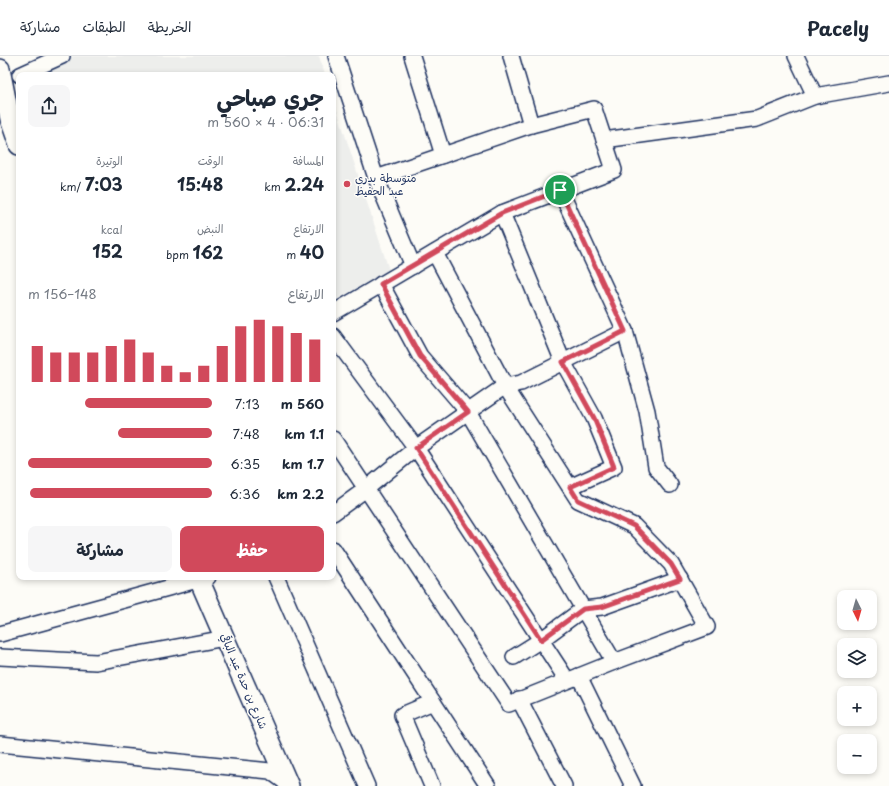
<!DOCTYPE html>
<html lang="ar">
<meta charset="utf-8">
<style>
body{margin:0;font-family:"Playpen Sans","Playpen Sans Arabic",sans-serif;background:#f6f6f7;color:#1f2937;direction:rtl;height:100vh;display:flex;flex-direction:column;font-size:15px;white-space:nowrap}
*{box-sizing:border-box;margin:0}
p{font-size:13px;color:#747a83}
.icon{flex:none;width:22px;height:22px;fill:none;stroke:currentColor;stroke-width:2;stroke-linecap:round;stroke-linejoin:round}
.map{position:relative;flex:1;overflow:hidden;direction:ltr}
.details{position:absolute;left:16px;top:16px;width:320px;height:508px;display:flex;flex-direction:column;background:#fff;border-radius:8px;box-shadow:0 2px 6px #0003;direction:rtl}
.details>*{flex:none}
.needle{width:26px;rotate:175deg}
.tools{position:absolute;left:837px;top:534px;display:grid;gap:8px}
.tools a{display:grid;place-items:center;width:40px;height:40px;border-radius:8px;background:#fff;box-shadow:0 2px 6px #0003;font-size:20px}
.pin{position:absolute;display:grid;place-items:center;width:34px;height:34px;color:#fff;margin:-17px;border:2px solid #fff;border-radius:50%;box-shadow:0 1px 4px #0007}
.round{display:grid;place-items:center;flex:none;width:42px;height:42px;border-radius:8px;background:#f6f6f7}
.head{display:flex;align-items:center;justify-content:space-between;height:68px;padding:0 12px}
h1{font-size:22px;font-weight:700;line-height:30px}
.figures{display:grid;grid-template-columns:repeat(3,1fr);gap:6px;height:68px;padding:4px 12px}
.figures div{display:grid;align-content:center}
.figures b{font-size:17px;font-weight:700}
.figures small{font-size:11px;font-weight:400}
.figures p{font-size:11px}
.chart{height:112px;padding:8px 12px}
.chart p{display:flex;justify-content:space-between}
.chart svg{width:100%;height:72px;margin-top:4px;stroke:#d1495b;stroke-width:6}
.primary-button{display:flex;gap:8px;margin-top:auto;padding:8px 12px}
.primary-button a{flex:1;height:46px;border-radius:8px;background:#d1495b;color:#fff;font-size:16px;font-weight:700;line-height:46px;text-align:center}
.primary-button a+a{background:#f6f6f7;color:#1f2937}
ul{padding:0 12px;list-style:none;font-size:13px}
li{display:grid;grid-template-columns:64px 48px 1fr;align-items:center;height:30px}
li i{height:10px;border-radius:5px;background:#d1495b}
header{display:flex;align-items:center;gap:24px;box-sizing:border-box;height:56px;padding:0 20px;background:#fff;border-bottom:1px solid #e0e1e3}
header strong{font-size:19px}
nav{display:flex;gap:22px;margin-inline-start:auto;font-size:14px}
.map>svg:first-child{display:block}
</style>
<header>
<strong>Pacely</strong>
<nav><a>الخريطة</a><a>الطبقات</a><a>مشاركة</a></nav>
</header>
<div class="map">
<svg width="889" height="730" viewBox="0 0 889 730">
<rect width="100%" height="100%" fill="#fdfcf7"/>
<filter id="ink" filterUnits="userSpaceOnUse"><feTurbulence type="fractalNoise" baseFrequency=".025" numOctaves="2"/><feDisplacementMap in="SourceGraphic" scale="8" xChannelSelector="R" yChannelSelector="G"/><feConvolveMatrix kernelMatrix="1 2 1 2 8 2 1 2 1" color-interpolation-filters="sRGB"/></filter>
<g filter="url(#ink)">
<g fill="#edeeec">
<path d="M73,0H319L325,19H34L33,16Z"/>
<path d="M333,42L389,214L333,245Z"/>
</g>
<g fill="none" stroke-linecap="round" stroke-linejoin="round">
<g stroke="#1b2f5e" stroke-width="18">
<g id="minor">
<path d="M336,0L376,122L413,210"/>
<path d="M412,0L443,99"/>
<path d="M511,0L531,69"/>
<path d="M796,0L815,40"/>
<path d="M20,19L62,0"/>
<path d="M604,84L757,63L815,40L889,27"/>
<path d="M502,157L563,306L594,362L614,411L570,431"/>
<path d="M381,228L420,300L468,356L614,606"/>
<path d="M333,257L502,157L614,114L594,53L531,69L376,122"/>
<path d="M625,275L647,355L656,411L670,429"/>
<path d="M333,280L416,392L567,624"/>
<path d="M333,383L509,648L614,606L707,571L671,508L634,470L578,444L505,330L435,197"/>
<path d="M333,457L366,433L416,392L505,330L521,327L625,275L560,134"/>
<path d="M333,493L488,730"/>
<path d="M276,521L367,730"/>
<path d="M0,578L208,521"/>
<path d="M0,601L96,606L225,582"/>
<path d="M514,601L541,584L583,553L602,551L680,523"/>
<path d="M579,620L633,730"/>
<path d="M519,643L564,730"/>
<path d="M0,688L270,715L288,728"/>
<path d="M432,730L402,659L433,646"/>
</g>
</g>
<g stroke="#1b2f5e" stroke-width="22">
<g id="tertiary">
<path d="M0,13L10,63L19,89"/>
<path d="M198,521L289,730"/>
</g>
</g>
<use href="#minor" stroke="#fdfcf7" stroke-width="15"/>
<use href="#tertiary" stroke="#fdfcf7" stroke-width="19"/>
</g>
</g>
<g fill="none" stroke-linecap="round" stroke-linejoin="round" filter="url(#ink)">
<g stroke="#fff" stroke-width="8">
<path id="route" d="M560,134L625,275L563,306L594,362L614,411L570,431L578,444L634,470L671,508L680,523L602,551L583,553L541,584L416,392L468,356L420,300L381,228L502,157Z"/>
</g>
<use href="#route" stroke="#d1495b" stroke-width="5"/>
</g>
<circle fill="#d1495b" stroke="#fdfcf7" stroke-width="1.5" cx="347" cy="128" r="4"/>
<g text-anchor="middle" stroke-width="3" stroke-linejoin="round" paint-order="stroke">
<g font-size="11" fill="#1b2f5e" stroke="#fdfcf7" text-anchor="start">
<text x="355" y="126">متوسطة بدري<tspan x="355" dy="13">عبد الحفيظ</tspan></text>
</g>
<g font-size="11" fill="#1b2f5e" stroke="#fdfcf7">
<text transform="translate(244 625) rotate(67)" y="4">شارع بن حدة عبد الباقي</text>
</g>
</g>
</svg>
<div class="tools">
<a><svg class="needle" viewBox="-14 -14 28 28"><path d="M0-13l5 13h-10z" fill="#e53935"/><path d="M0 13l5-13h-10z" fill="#747a83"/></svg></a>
<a><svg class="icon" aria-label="layers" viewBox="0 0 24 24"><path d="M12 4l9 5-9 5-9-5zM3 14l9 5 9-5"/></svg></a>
<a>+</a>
<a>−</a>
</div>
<div class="pin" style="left:560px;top:134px;background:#1e9e55"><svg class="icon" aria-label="arrive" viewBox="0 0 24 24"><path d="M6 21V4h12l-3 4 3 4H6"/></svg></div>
<section class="details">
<div class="head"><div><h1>جري صباحي</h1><p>06:31 · 4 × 560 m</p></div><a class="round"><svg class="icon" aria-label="share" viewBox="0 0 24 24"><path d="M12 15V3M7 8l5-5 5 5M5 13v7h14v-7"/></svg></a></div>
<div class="figures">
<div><p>المسافة</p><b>2.24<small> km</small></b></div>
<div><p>الوقت</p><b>15:48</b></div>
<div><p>الوتيرة</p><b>7:03<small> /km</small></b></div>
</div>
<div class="figures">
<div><p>الارتفاع</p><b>40<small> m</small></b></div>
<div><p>النبض</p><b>162<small> bpm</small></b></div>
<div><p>kcal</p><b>152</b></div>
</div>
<div class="chart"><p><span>الارتفاع</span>148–156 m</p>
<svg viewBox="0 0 160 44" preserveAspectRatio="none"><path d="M5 44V22M15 44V26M25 44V26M35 44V26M45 44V22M55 44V18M65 44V26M75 44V34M85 44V38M95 44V34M105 44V22M115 44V10M125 44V6M135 44V10M145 44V14M155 44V18"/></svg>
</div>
<ul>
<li><b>560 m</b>7:13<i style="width:69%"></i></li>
<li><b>1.1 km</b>7:48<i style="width:51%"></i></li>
<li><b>1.7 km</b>6:35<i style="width:100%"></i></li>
<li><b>2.2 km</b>6:36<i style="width:99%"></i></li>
</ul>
<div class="primary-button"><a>حفظ</a><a>مشاركة</a></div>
</section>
</div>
